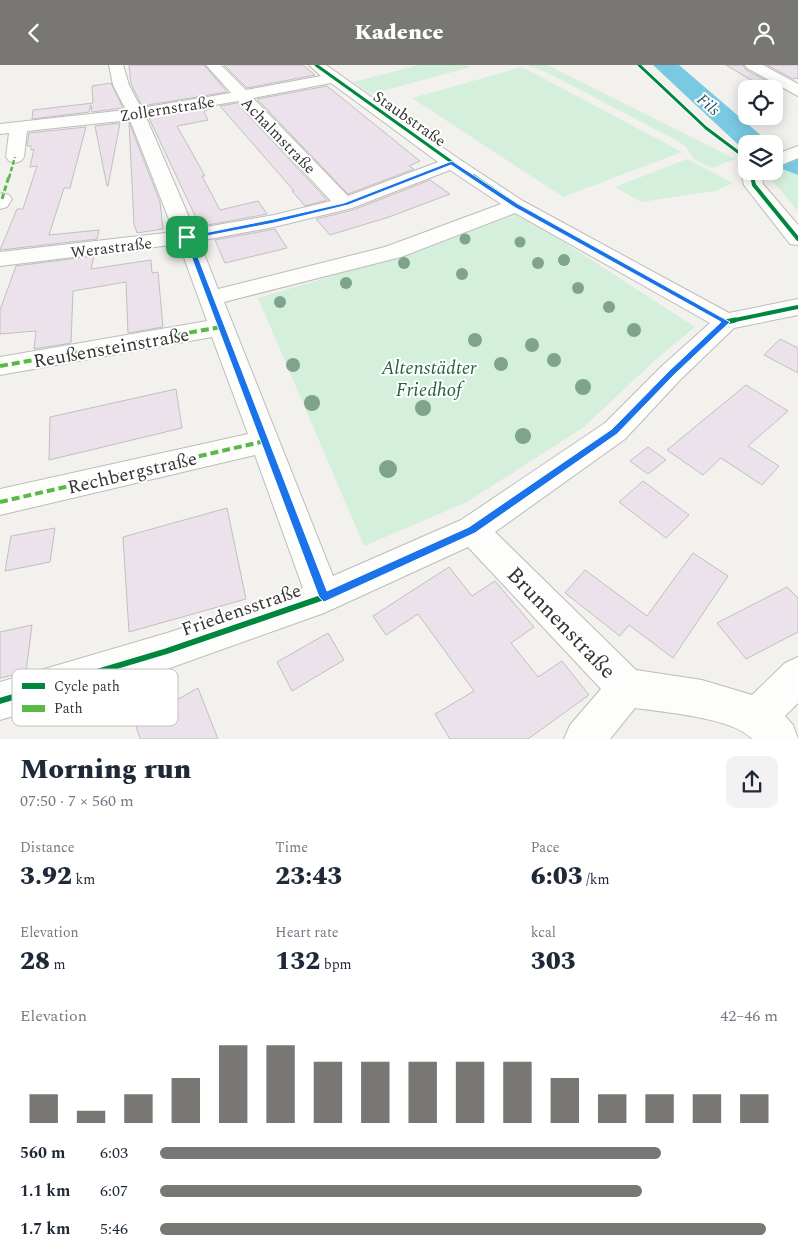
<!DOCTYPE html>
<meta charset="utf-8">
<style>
body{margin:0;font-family:Spectral,serif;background:#f2f2f3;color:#1f2937;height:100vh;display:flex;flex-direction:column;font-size:19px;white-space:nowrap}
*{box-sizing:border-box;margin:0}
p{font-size:16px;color:#747a83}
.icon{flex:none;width:28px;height:28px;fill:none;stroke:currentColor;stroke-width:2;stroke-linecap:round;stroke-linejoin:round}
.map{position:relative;height:674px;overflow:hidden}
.drawer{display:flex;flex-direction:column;background:#fff;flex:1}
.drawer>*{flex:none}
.tools{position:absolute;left:738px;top:15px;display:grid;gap:10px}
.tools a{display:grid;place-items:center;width:45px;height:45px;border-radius:10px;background:#fff;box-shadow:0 2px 12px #0003;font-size:25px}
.pin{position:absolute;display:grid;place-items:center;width:42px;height:42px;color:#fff;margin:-21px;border-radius:10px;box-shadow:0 2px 8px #0006}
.round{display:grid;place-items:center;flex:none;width:52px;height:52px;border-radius:10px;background:#f2f2f3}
.headline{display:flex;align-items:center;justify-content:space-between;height:85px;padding:0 20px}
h1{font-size:28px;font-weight:800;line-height:38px}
.stats{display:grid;grid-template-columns:repeat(3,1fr);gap:8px;height:85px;padding:5px 20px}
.stats div{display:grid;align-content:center}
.stats b{font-size:25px;font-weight:800}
.stats small{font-size:14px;font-weight:400}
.stats p{font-size:14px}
.chart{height:140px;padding:10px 20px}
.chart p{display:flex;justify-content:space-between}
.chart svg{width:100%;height:90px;margin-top:5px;stroke:#787774;stroke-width:6}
ul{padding:0 20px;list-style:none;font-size:16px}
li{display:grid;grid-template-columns:80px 60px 1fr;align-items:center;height:38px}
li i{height:12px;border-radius:6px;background:#787774}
header{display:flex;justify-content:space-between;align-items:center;height:65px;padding:0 20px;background:#787774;color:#fff;font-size:22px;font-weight:800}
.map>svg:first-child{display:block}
</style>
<header><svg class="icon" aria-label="back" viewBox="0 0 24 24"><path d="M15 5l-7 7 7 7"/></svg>Kadence<svg class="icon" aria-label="person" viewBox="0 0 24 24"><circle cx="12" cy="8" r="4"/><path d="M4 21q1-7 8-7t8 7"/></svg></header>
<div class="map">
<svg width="798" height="674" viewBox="0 0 798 674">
<rect width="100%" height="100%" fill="#f2f1ee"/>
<g fill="#d4f0dc">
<path d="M419,0H466L471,2L371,29L353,17Z"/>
<path d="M526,0H547L735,94L712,103L695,95L686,82L674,74L546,7Z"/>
<path d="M522,2L682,87L563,132L412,33Z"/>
<path d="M687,94L733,118L715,126L641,137L615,122Z"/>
<path d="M781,104L798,110V146L772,115Z"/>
<path d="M516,146L695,262L653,297L584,362L467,437L364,481L258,233L407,189Z"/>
</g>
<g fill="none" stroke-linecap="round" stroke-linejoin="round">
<g fill="#79c9e3" fill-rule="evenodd">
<path d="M653,0H679L764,73L768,79H746V85H744Z"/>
<path d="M774,82L798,90V110L774,101Z"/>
</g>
</g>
<g fill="#ece2eb" stroke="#c0c0bf">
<path d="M129,0H204L227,27L142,41L131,19Z"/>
<path d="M224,0H303L315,10L247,23Z"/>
<path d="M726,0H743L746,5L772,19L761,21Z"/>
<path d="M767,0H798V13L793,14Z"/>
<path d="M111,18L123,43L92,47L91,40L89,47L32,54L33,45L93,38L92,21Z"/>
<path d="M327,21L420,96L409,101L414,104L348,129L257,34Z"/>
<path d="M237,38L327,135L305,141L292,126H294L220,41Z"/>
<path d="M210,43L204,47L208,55L177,61L205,111H202L220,145L258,136L267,149L208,160L207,157L199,159L149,53Z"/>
<path d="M129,57L160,137L163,164L137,168L134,159Z"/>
<path d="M120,58L108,121H107L95,61Z"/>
<path d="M86,62L70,123H64L49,170L99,165L97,174L0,185L17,144H23L37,101L30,102L34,84L31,85V81H27L29,68Z"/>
<path d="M430,115L450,129L389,152L330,170L316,154L353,145Z"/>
<path d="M275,164L287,183L225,198L215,175Z"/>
<path d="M94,191L91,204L151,195L152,208L158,207L163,262L128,268L126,217L73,226L71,278L34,284L36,266L0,269V245L16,201Z"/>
<path d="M780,274L798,283V308L764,290Z"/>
<path d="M746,320L788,346L748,381L779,401L762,420L721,393L703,410L667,385Z"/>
<path d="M176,324L182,363L49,395L50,352Z"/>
<path d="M648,382L666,395L648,409L630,396Z"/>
<path d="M643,416L689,450L666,473L619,437Z"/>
<path d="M227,443L246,534L129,567L123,472Z"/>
<path d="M55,463L50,497L5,506L11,471Z"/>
<path d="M693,488L728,511L673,593L629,560L620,571L565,528L585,505L647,551Z"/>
<path d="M449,502L472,531L495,516L534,562L511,578L538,612L562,596L589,630L528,674H450L435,649L474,626L418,549L386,570L373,551Z"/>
<path d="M787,522L798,533V567L746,594L717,558Z"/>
<path d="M32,560L26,607L0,613V567Z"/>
<path d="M328,568L344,595L292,626L277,597Z"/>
<path d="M198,623L218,674H140L135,658Z"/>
</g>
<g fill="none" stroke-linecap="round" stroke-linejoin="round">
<g stroke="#bdbcba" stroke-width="2">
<g id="minor">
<path d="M109,0H123L129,20L141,43L231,28L206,0H221L246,25L321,11L309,0H326L459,94L523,136L729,248L798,234V250L734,263L680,315L625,374L495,467L636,605L702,615L752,630L785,598L798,592V638L785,651L793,660L798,674H752C734,653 663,647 635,643L610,674H564L570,660L601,624L468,482L324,548L167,604L0,655V617L167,568L303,523L255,390L0,450V424L248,369L212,272L0,310V292L207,256L179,179L0,201V187L174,167L130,55L27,66L24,92L21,96L15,98L9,96L6,92L9,68L0,69V59L126,45L113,20ZM331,18L438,97L348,131L253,33ZM238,36L331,136L274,150L194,164L146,52ZM450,105L501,139L385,182L218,224L199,176L274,162L352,143ZM515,148L710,258L662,301L605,358L461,455L333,511L224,237L401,192Z"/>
<path d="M745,0H763L798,19V31L747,3Z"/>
<path d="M798,81V93L774,103V90Z"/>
<path d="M746,104V106H763L762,112L763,119L798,160V180L790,179L744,120L742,112Z"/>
<path d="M2,128L9,130L12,134L7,142L0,144V129Z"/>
</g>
</g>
<use href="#minor" fill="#fdfdfc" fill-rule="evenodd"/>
<path stroke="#58b947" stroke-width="2.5" stroke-dasharray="4.5 2.5" stroke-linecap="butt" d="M9,113L15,92"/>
<g stroke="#58b947" stroke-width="3" stroke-dasharray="5.5 3" stroke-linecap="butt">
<path d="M2,134L9,111"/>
<path d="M187,172L219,256"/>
</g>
<g stroke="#58b947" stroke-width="4" stroke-dasharray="8 4" stroke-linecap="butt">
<path d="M219,255L289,439"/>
<path d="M0,301L221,262"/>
<path d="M0,437L265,376"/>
</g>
<path stroke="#58b947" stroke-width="5" stroke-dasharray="9 5" stroke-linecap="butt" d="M288,438L324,532"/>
<g stroke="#fff" stroke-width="5">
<g id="cycleway-far3">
<path d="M316,0L474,113"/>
<path d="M639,0L706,63L746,93"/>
<path d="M752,113L754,106"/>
</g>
</g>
<g stroke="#fff" stroke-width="6">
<g id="cycleway-far2">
<path d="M473,111L516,140L724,256"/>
<path d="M752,111L754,120L798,174"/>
<path d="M730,256L798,242"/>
</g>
</g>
<g stroke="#fff" stroke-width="8">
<g id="cycleway-far1">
<path d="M722,255L726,257"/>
<path d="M509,439L615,366L671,308L726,257L735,255"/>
</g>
</g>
<g stroke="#fff" stroke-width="9">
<path id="cycleway" d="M0,636L167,586L324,532L472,465L511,438"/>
</g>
<use href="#cycleway-far3" stroke="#00873e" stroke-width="3"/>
<use href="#cycleway-far2" stroke="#00873e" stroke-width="4"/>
<use href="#cycleway-far1" stroke="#00873e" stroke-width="5"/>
<use href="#cycleway" stroke="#00873e" stroke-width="6"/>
</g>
<g fill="#80a38e">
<circle cx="465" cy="174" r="5.5"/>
<circle cx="520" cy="177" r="5.5"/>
<circle cx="564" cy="195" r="6"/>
<circle cx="404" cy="198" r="6"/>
<circle cx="538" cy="198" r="6"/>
<circle cx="462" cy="209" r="6"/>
<circle cx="346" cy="218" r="6"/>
<circle cx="578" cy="223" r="6"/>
<circle cx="280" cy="237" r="6"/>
<circle cx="609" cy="242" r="6"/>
<circle cx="634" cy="265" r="7"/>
<circle cx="475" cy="275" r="7"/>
<circle cx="532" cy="280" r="7"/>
<circle cx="554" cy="295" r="7"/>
<circle cx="501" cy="299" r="7"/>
<circle cx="293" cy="300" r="7"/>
<circle cx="583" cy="322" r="8"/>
<circle cx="312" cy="338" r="8"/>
<circle cx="423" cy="343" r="8"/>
<circle cx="523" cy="371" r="8"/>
<circle cx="388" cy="404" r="9"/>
</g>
<path fill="#1a73e8" stroke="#fff" fill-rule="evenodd" d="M452,96L518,139L730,257L674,310L617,369L475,468L324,537L319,532L184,172L274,154L344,138ZM451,100L514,142L721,257L669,306L612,364L469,462L327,526L191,174L274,158L348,140Z"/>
<g text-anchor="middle" stroke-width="4" stroke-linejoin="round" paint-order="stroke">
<g font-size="16" font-style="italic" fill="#245464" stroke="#fff">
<text transform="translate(709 39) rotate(41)" y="6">Fils</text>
</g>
<g font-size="16" fill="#363533" stroke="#fff">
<text transform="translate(167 43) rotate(-9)" y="6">Zollernstraße</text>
<text transform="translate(410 53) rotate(35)" y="6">Staubstraße</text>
<text transform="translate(279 70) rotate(46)" y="6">Achalmstraße</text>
<text transform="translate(111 182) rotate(-7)" y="6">Werastraße</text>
</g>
<g font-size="19" fill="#363533" stroke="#fff">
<text transform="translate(111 282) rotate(-10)" y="7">Reußensteinstraße</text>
<text transform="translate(132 407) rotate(-13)" y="7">Rechbergstraße</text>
<text transform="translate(241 544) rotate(-19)" y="7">Friedensstraße</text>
</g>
<g font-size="19" font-style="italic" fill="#236340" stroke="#fff">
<text x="429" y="309">Altenstädter<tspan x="429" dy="22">Friedhof</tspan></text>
</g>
<g font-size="22" fill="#363533" stroke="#fff">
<text transform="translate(562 557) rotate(46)" y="8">Brunnenstraße</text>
</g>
</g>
<rect x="12" y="604" width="166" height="57" rx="8" fill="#fff" stroke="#c3c2c2" stroke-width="1"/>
<rect x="22" y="618" width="23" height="6" fill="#00873e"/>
<rect x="22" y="640" width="23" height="7" fill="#58b947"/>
<g font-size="14" fill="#363533">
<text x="54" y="626">Cycle path</text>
<text x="54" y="648">Path</text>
</g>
</svg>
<div class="tools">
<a><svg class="icon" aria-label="locate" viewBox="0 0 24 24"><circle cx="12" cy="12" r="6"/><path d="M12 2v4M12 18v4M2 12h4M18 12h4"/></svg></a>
<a><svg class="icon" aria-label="layers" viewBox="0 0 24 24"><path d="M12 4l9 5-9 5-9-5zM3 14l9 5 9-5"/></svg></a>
</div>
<div class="pin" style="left:187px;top:172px;background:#1e9e55"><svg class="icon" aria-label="arrive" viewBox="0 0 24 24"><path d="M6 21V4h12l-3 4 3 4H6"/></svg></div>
</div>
<section class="drawer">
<div class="headline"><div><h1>Morning run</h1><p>07:50 · 7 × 560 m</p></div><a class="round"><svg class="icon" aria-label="share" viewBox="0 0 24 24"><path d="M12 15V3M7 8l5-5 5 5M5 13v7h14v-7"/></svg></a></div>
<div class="stats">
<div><p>Distance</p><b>3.92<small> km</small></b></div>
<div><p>Time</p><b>23:43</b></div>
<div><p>Pace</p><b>6:03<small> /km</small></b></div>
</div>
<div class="stats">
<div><p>Elevation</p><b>28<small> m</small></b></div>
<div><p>Heart rate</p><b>132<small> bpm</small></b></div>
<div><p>kcal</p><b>303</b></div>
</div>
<div class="chart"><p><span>Elevation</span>42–46 m</p>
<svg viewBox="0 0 160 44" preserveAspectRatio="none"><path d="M5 44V30M15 44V38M25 44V30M35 44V22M45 44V6M55 44V6M65 44V14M75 44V14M85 44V14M95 44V14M105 44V14M115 44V22M125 44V30M135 44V30M145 44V30M155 44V30"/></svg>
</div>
<ul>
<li><b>560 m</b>6:03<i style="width:81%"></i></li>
<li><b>1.1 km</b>6:07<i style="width:78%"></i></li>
<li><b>1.7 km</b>5:46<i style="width:98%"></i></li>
</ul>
</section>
